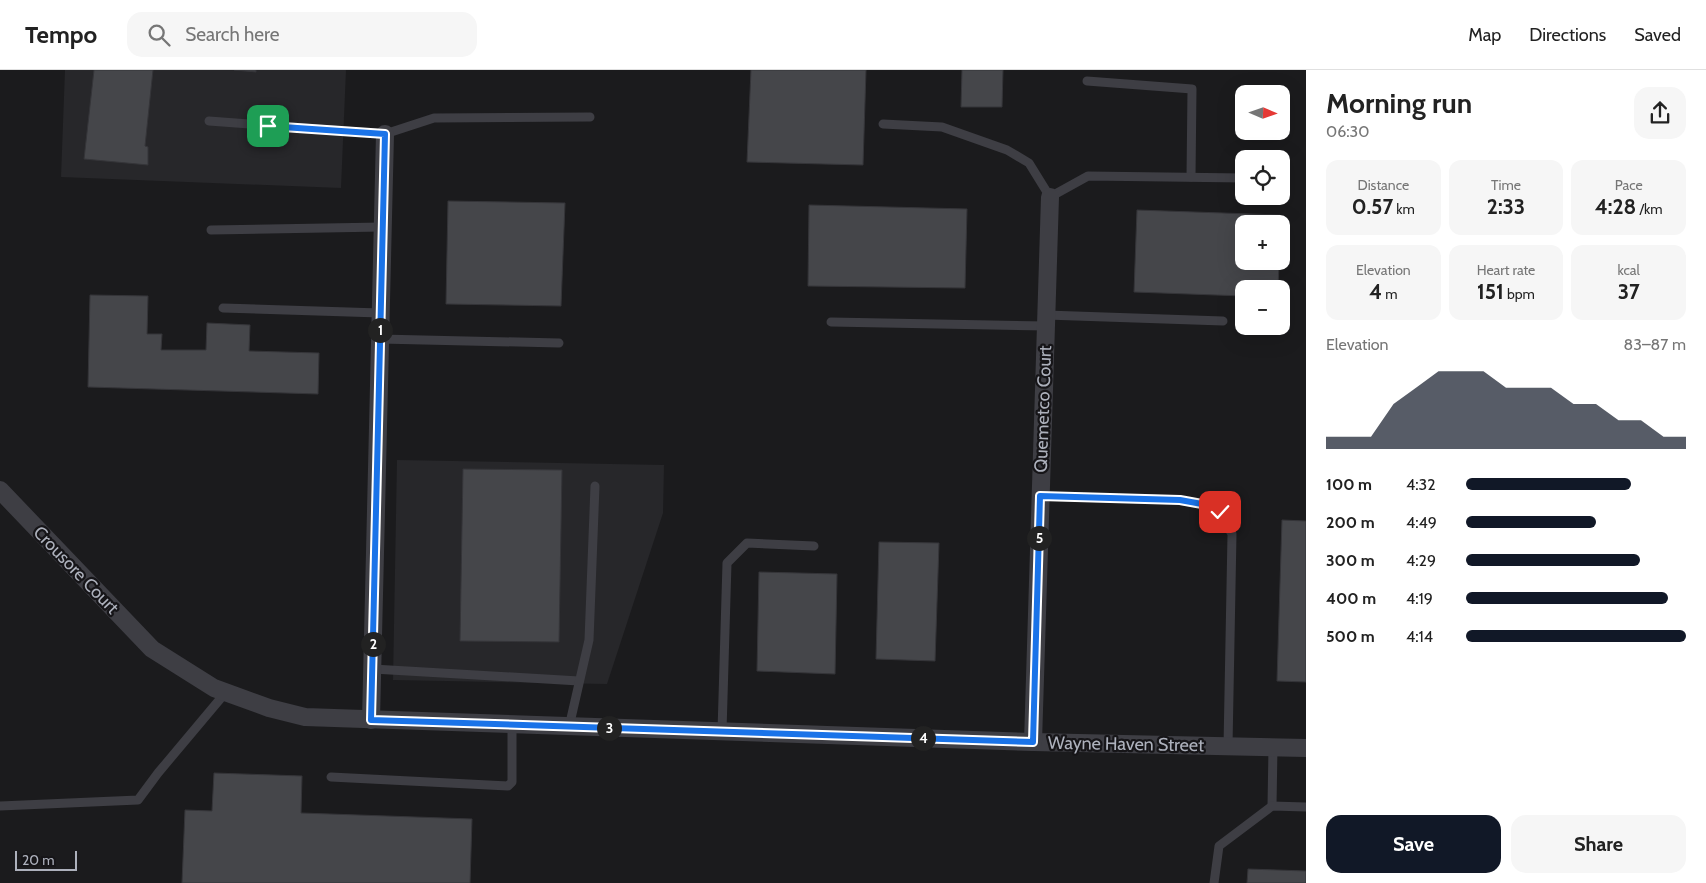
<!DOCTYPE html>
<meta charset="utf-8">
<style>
body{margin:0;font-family:Cabin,sans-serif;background:#f6f6f6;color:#222;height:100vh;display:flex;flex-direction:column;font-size:19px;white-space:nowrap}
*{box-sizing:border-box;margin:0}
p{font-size:16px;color:#767676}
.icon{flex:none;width:28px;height:28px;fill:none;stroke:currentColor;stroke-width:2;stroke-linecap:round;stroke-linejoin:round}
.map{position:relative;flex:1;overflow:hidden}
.side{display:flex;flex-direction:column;background:#fff;width:400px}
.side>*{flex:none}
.needle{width:32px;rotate:92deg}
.buttons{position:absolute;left:1235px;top:15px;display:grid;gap:10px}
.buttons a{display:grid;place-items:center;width:55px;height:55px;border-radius:10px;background:#fff;box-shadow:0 5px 20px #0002;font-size:25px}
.scale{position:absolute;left:15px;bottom:12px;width:62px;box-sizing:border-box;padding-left:5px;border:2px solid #adb1bc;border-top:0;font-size:14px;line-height:18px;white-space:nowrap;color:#adb1bc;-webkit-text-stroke:4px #161518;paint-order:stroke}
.pin{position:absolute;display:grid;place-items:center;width:42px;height:42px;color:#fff;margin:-21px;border-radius:10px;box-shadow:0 2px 8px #0006}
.km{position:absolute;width:25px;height:25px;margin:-12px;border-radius:50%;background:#222;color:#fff;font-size:14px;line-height:25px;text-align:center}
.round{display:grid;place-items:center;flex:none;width:52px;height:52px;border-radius:15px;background:#f6f6f6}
.headline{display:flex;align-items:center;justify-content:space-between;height:85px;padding:0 20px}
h1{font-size:28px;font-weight:700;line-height:38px}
.stats{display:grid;grid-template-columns:repeat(3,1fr);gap:8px;height:85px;padding:5px 20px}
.stats div{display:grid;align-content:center;border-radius:12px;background:#f6f6f6;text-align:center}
.stats b{font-size:21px;font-weight:700}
.stats small{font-size:14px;font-weight:400}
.stats p{font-size:14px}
.chart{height:140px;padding:10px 20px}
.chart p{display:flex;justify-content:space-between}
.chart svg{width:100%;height:90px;margin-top:5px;fill:#111827;opacity:.7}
.button{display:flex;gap:10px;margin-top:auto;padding:10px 20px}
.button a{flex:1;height:58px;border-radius:15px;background:#111827;color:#fff;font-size:20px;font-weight:700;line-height:58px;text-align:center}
.button a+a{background:#f6f6f6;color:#222}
ul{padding:0 20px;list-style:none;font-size:16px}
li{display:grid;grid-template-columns:80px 60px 1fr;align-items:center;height:38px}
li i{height:12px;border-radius:6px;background:#111827}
header{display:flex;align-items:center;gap:30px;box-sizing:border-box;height:70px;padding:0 25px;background:#fff;border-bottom:1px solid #e0e0e0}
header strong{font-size:24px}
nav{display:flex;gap:28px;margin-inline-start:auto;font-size:18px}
.search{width:350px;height:45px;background:#f6f6f6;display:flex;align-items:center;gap:12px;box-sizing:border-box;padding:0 18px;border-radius:15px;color:#767676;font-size:19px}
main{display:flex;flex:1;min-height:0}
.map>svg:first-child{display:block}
</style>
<header>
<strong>Tempo</strong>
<div class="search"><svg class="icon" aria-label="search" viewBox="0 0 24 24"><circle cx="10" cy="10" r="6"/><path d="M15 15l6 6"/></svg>Search here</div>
<nav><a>Map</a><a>Directions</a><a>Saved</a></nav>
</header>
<main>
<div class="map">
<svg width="1306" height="813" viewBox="0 0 1306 813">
<rect width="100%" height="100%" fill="#1b1b1d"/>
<g fill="#27272a">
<path d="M65,0H346L341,118L61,107Z"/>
<path d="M397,390L664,395L663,443L607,614L393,610Z"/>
</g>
<g fill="#45464a" stroke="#353539">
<path d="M94,0H153L145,76L148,77V95L84,89Z"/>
<path d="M234,0H256V2Z"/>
<path d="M751,0H866L863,95L747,92Z"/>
<path d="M962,0H1003L1002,37H961Z"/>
<path d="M448,131L565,133L561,236L446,234Z"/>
<path d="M809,135L967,139L965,218L808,216Z"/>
<path d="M1137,140L1280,145V154H1244V191H1279L1278,219H1244V226L1134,222Z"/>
<path d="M90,225L148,226L147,264H162L161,280H206L207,253L250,255L249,281L319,283L318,324L88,317Z"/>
<path d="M463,399L562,400L559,572L460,571Z"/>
<path d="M1282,450L1306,451V612L1277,611Z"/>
<path d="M879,472L939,473L935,591L876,589Z"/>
<path d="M759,502L837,504L835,604L757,601Z"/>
<path d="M214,703L302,706L301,743L472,749L470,813H182L185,740L212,741Z"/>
<path d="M1248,799L1306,801V813H1247Z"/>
</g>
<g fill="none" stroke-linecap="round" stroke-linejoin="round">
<g stroke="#3e3e44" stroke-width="9">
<path d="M1087,11L1192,19L1191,107"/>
<path d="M209,51L385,64L434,48L590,47"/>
<path d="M883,54L942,57L1007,80L1029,93L1050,127L1088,106L1244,108"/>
<path d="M211,160L382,157"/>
<path d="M223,238L380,243"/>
<path d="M1046,245L1223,251"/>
<path d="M831,252L1046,256"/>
<path d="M380,269L559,273"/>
<path d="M1040,426L1179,430L1202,434L1220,443L1232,464L1228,676"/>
<path d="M373,599L579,611"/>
<path d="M569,657L589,570L595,416"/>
<path d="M722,661L727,493L747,473L814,476"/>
<path d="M331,707L508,716L512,712V655"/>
<path d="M0,736L138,730L158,703L226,622"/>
<path d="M1272,736L1273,677"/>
<path d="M1214,813L1219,776L1272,736L1306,737"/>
</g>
<g stroke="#3e3e44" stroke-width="18">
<path d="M0,420L152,579L214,618L269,638L305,647L1033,672L1306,678"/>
<path d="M371,650L385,64"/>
<path d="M1033,672L1050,127"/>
</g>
</g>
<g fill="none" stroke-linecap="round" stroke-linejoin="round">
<g stroke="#fff" stroke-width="10">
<path id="route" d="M268,56L385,64L371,650L1033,672L1040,426L1180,430L1202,434L1220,442"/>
</g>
<use href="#route" stroke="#1a73e8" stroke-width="6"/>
</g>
<g text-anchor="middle" stroke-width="4.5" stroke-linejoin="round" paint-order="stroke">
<g font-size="18" fill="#adb1bc" stroke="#161518">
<text transform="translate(1043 339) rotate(-88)" y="6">Quemetco Court</text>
<text transform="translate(76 500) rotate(46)" y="6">Crousore Court</text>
<text transform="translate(1126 674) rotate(1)" y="6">Wayne Haven Street</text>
</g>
</g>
</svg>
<div class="buttons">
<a><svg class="needle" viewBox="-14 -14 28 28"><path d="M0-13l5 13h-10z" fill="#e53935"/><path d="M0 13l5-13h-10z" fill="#767676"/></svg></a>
<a><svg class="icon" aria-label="locate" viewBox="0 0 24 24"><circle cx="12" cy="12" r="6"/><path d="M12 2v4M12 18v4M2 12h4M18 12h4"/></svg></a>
<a>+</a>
<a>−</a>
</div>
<div class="scale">20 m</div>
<div class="pin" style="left:268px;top:56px;background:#1e9e55"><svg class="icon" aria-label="arrive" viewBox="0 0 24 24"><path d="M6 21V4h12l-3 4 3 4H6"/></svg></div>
<div class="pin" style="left:1220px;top:442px;background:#d93025"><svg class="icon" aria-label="check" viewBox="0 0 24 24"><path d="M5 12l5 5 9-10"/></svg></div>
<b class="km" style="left:380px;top:260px">1</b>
<b class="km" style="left:373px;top:574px">2</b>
<b class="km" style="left:609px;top:658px">3</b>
<b class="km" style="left:923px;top:668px">4</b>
<b class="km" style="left:1039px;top:468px">5</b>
</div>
<section class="side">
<div class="headline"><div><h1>Morning run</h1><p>06:30</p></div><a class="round"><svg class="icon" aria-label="share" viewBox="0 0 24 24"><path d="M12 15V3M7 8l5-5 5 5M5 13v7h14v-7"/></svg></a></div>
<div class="stats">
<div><p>Distance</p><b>0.57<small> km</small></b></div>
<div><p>Time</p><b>2:33</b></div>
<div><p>Pace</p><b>4:28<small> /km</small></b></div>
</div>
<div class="stats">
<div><p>Elevation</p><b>4<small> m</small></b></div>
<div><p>Heart rate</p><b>151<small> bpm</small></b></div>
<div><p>kcal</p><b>37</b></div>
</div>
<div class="chart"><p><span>Elevation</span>83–87 m</p>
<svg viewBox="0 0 160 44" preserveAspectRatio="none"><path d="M0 44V38L10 38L20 38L30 22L40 14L50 6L60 6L70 6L80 14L90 14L100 14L110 22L120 22L130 30L140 30L150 38L160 38V44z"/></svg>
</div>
<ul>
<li><b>100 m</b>4:32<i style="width:75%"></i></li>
<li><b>200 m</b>4:49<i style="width:59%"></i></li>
<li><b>300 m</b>4:29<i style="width:79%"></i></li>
<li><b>400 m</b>4:19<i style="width:92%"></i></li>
<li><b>500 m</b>4:14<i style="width:100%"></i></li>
</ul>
<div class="button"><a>Save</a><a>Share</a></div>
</section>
</main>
